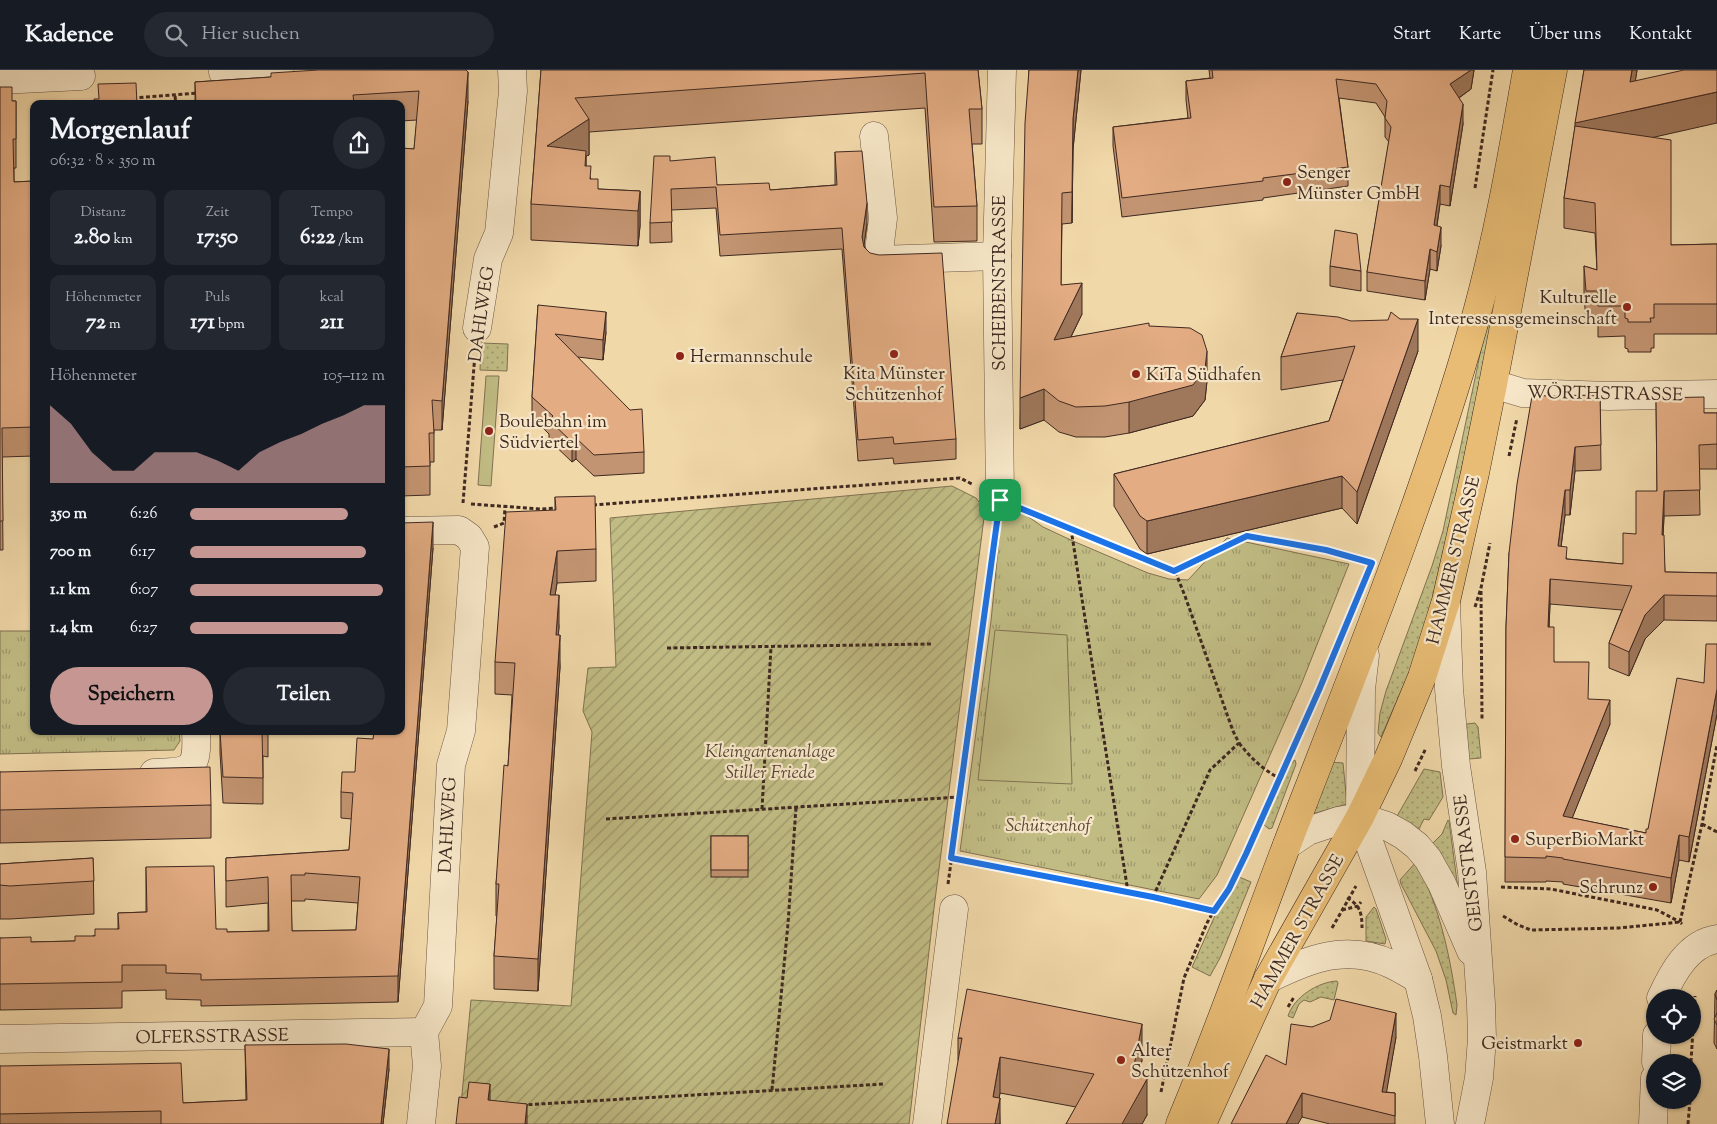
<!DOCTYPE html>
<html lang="de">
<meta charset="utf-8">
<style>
body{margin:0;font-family:"Sorts Mill Goudy",serif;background:#242831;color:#f1f3f6;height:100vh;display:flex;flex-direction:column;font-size:19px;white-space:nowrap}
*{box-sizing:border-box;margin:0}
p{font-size:16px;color:#9ea1a6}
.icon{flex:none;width:28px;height:28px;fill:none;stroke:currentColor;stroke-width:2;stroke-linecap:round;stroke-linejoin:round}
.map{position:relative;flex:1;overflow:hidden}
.drawer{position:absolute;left:30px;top:30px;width:375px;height:635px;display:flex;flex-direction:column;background:#171b24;border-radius:10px;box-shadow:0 1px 4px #0004}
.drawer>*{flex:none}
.tools{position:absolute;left:1646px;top:919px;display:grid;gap:10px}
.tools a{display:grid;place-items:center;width:55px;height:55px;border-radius:50%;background:#171b24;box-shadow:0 1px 4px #0004;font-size:25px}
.pin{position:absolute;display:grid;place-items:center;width:42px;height:42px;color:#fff;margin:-21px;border-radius:10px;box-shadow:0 2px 8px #0006}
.round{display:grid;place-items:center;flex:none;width:52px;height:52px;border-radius:26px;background:#242831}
.head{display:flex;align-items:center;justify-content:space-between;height:85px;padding:0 20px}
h1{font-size:28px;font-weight:800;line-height:38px}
.stats{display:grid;grid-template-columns:repeat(3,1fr);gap:8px;height:85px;padding:5px 20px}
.stats div{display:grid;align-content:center;border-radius:10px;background:#242831;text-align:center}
.stats b{font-size:21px;font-weight:800}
.stats small{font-size:14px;font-weight:400}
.stats p{font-size:14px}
.chart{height:140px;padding:10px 20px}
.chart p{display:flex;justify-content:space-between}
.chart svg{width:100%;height:90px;margin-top:5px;fill:#c59692;opacity:.7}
.button{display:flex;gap:10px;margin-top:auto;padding:10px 20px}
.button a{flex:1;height:58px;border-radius:30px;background:#c59692;color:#111;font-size:20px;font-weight:800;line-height:58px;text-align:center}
.button a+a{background:#242831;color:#f1f3f6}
ul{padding:0 20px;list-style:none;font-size:16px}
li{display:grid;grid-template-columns:80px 60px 1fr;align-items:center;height:38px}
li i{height:12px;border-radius:6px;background:#c59692}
header{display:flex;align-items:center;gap:30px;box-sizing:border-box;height:70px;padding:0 25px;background:#171b24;border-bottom:1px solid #363941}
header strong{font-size:24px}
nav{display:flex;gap:28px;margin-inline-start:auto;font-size:18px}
.search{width:350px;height:45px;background:#242831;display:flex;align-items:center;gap:12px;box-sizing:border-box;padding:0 18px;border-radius:28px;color:#9ea1a6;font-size:19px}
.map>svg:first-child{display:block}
</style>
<header>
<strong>Kadence</strong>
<div class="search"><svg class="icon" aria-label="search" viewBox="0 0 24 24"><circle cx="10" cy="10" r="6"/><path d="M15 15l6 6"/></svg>Hier suchen</div>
<nav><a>Start</a><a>Karte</a><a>Über uns</a><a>Kontakt</a></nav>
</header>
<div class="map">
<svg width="1717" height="1054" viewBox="0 0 1717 1054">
<defs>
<pattern id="grass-dots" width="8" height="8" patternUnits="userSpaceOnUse" patternTransform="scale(1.25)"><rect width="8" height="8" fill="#c1bc84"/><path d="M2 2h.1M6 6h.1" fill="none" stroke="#9e996c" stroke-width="1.8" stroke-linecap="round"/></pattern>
<pattern id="park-tufts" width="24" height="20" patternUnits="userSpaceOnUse" patternTransform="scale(1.25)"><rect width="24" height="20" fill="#c1bc84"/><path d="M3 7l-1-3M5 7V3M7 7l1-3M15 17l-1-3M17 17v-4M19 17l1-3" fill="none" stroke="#9e996c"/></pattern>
<pattern id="garden-furrows" width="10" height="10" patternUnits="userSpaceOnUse" patternTransform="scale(1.25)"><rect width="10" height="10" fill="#c1bc84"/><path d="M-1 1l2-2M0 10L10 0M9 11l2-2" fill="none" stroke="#9e996c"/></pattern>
</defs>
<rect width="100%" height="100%" fill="#f1d8a9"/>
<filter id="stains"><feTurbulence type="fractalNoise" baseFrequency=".004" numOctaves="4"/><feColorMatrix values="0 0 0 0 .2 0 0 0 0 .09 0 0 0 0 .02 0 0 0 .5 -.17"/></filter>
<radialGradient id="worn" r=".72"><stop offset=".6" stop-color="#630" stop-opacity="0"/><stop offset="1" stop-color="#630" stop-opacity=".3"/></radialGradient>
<g fill="url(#grass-dots)" stroke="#807252">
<path d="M1489,249L1491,250L1492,253L1456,426L1427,551L1416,587L1381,667L1378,663L1380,643L1386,621L1432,496L1443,461L1487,251Z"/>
<path d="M481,273L508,274L507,301L480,300Z"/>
<path d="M1475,653L1478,657L1481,688L1469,689L1466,656L1467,654Z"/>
<path d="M1295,690L1296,694L1272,758L1269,759L1263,754V751L1286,696Z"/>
<path d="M1330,692L1343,693L1347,734L1312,744Z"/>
<path d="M1424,699L1440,702L1443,727L1429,750L1424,749L1418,761L1396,748Z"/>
<path d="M1448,750L1449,751L1458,819L1432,774L1442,764Z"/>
<path d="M1416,792C1440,837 1450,886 1457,935L1456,945L1453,943L1446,910L1436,881L1401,814L1400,810Z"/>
<path d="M1239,807L1251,812L1220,888L1210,906L1192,897L1218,839L1230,824Z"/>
<path d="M1374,837L1376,839L1386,869L1385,874L1366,871V847Z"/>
<path d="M1337,911L1338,913L1334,930L1321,927L1310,932L1304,930L1299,934L1293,948L1288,946C1294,927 1318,912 1337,911Z"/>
</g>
<g fill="url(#park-tufts)" stroke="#807252">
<path d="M1003,429L1043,457L1073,471L1148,503L1169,509L1188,510L1227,468L1349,494L1301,615L1217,805L1199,829L960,781L991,551Z"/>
<path d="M0,561H34V661H179L180,671L174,680L0,684Z"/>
</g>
<path fill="url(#garden-furrows)" stroke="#807252" d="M952,416L976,428L985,440L934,838L909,1054H528L460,1045L471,930L571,936L592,662L583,641L588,598L616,597L610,448Z"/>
<g fill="#c1bc84" stroke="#807252">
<path d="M486,306H499L491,416L478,415Z"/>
<path d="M995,560L1067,565L1072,714L978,710Z"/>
</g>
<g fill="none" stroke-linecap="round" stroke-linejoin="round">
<g stroke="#6c5543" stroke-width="29">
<g id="minor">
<path d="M223,2L279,0"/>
<path d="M0,10L81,6"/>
<path d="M874,66L883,148L878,190L997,186"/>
<path d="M477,258L488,189L499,163L513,21L512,0"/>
<path d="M1493,314L1523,323L1609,326L1717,324"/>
<path d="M1000,426L997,186L1002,0"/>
<path d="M401,461L459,460L469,467L475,477L461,661L451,695L438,936L424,962L427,996L421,1054"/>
<path d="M1446,535L1449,619L1456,696L1472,802L1481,934L1482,968L1479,1008L1470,1054"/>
<path d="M1365,585L1361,619L1360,747L1418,909L1427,946L1433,986L1440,1054"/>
<path d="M154,703C191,702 198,701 196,661"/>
<path d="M1287,775L1308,761L1338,751L1360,747L1387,756L1403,765L1417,776L1428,789L1442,814L1471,881"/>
<path d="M1268,909C1309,889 1346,873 1391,894C1400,898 1409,904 1418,909"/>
<path d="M1661,928C1672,904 1688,873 1717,869"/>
<path d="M0,969L424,962"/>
<path d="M1656,992L1657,965"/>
<path d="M927,1054L954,839"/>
<path d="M1653,1054L1655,1008"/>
</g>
</g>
<g stroke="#3f2921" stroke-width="29">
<g id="major">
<path d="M1180,1054C1222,954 1257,852 1296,751C1359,588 1425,425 1473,257C1497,173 1512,86 1527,0"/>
<path d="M1202,1054L1268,909L1360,747L1388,689L1422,607L1446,531L1475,403L1493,314L1553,0"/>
</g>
</g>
<g stroke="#3f2921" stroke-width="3" stroke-dasharray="4 2.5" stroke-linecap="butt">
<path d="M175,26L176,34"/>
<path d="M133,28L199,23"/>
<path d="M1475,118L1493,0"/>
<path d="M1509,386L1517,348"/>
<path d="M463,433L475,284"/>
<path d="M471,434L541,439L557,438"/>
<path d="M593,435L960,408L972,414"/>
<path d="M1022,439L1175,501L1247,466L1326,479L1368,492"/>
<path d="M494,457L504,453L505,437"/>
<path d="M1071,459L1128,822"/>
<path d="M1481,521L1482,650"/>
<path d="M1475,537L1481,518L1490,473"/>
<path d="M667,578L931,574"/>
<path d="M1239,673C1251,688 1262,699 1279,708"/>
<path d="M1415,701L1426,678"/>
<path d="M762,739L771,577"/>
<path d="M606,749L959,727"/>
<path d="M1702,754L1717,762"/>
<path d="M951,788L1153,827L1213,841"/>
<path d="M948,814L998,451"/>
<path d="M1501,817L1551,819L1657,840L1680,852"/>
<path d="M1153,827L1210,700L1239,673L1233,661L1185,526L1175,501"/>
<path d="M1347,828C1360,835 1362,843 1362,858"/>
<path d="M1342,840L1358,836L1361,832"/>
<path d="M1503,846L1518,855L1531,860L1619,858L1680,852L1682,854"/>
<path d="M1680,852L1702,754L1717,675"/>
<path d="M1332,858L1356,816"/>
<path d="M1288,937L1294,927"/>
<path d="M1691,992L1695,926"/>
<path d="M772,1020L788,854L796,737"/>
<path d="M1161,1022L1184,908L1207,853L1217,835L1229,819L1240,797L1294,674"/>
<path d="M522,1035L884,1014"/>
<path d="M1688,1054L1690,1030"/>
</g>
<use href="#minor" stroke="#f6e6c7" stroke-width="28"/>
<use href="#major" stroke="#e8bc74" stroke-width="28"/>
</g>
<g fill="#c39471" stroke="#3f2921" fill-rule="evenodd">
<path d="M318,0L468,31L442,360H434V392H430V425L401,426V78L414,79L417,50L401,51V34H195V12L271,7Z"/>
<path d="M541,0H978L982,39V74H972L977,136V171L934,172L925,38L589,62V85L586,86V96L591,109L598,119L640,121V156L638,176L531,170V134Z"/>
<path d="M1029,0H1081L1073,79L1072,153L1062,154L1061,215L1082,244L1071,267L1149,256L1207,311L1205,330L1193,346L1129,363L1105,367H1076L1059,362L1044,350L1020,359Z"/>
<path d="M1209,0H1474L1471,19L1459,28L1463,54L1450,136L1440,134L1437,156L1441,176L1437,201L1430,199L1425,230L1367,221V202L1389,72L1385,67V47L1376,33L1339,28L1348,97V116L1263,128V130L1122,147L1113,76V57L1188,48L1186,30V11L1210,8Z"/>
<path d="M1584,0H1637L1635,11L1652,68L1671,175L1717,174V264H1654V278H1651V282H1628V279L1625,278V266L1598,267V251H1586L1584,226V196L1597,200L1595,163L1564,158V128Z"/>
<path d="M0,17L12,31H16V98H14V112L34,111V386L2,387L3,480H0Z"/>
<path d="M835,82L867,154L864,175L956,369V389L894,394L893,388L858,391L842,179L720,186L716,138L671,140L672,172L650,173V153L670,91L717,115L770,120L835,115Z"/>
<path d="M1330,196L1361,201V221L1330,216Z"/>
<path d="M538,235L606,262L603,290L578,287L644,382V403L594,406L576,389L572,392L549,370V364L532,347V327Z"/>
<path d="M1297,243L1418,281L1357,454L1342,438L1147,484L1140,479L1114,436V404L1329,351L1343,310L1281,320V287Z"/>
<path d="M1600,325L1601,400L1575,401L1570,445H1565L1561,477L1567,489L1623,494L1636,464L1657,421L1656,328L1704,343H1717V399H1699L1700,445L1664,446L1663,465L1665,502L1717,503V551L1664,550L1645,569L1629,606L1609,598V573L1622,540L1550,534L1549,557L1554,592L1610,654L1572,748L1646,763L1648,759L1704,613L1717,574V644L1689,792L1679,790L1671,833L1563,814V812L1546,811V812H1505L1506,557L1509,483Z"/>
<path d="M555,427L596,479V511L557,513L555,525L559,557L558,565L560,597L538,921L494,919V886L497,846H496V814L508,696L512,625L495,624V592L555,440Z"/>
<path d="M433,478L398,932L201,936V930L166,929V920L122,921V938L0,940V868L31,872L75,871L118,859V843L146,842V797L216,859L227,862L268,861V833L226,837V788L349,780L352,749L341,748V722L355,702L373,669ZM305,829L358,833L356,860L292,861L291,831H305Z"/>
<path d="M220,661H268V687L263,686V734L223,733L220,683Z"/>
<path d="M0,702L211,735V768L0,773Z"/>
<rect x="711" y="766" width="37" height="41"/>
<path d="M93,788L94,844L10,849H0V794Z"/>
<path d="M1717,920V979L1714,973L1715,924Z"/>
<path d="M1312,957L1396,967L1386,1022L1395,1023V1054H1330L1302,1047L1286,995Z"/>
<path d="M958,968L1142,990L1139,1005L1147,1045L1142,1054H1066L1076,1037L1000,1023L999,1028L1000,1054L958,990Z"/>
<path d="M245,975L389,999L383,1054H0V996L183,1033L246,1030Z"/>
</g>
<g fill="#9f785c" stroke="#3f2921">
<path d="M1078,0H1081L1073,79L1072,153L1073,49Z"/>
<path d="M1471,0H1474L1471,19L1450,34V14Z"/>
<path d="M1632,0H1637L1631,41L1717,22V53L1575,85V53L1630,12Z"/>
<path d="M468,2V31L442,360V331Z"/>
<path d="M1463,34V54L1450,136V117Z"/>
<path d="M589,49V85L586,86V116L547,76Z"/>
<path d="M1440,115V134L1434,174V155Z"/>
<path d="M640,121V156L638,176V141Z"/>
<path d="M867,133V154L862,188V167Z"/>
<path d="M1441,157V176L1437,201V182Z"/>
<path d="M1430,179V199L1425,230V211Z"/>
<path d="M1082,213V244L1054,301V270Z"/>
<path d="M606,242V262L603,290V270Z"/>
<path d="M1418,249V281L1357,454V422Z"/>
<path d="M1207,281V311L1205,330L1193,346L1129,363V332Z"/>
<path d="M1044,319V350L1020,359V328Z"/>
<path d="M576,368V389L572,392V372Z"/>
<path d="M1575,377V401L1570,445V420Z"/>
<path d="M1342,406V438L1147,484V451Z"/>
<path d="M1565,420V445L1558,501V476Z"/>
<path d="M1664,421V446L1662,490V465Z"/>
<path d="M433,452V478L398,932V906Z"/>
<path d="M557,481V513L550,557V525Z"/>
<path d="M1550,509V534L1548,582V557Z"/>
<path d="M559,525V557L556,597V565Z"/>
<path d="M1664,525V550L1645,569L1629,606V582L1645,545Z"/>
<path d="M560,565V597L538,921V889Z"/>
<path d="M1717,619V644L1689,792V767Z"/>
<path d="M1610,630V654L1563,771V746Z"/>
<path d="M1679,765V790L1671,833V808Z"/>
<path d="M1396,943V967L1383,1043L1382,1022Z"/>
<path d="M1142,954V990L1134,1032L1147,1009V1045L1142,1054H1122Z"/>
<path d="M389,979V999L383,1054H381Z"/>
<path d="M1000,987V1023L995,1054L993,1027Z"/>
<path d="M490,1014V1049L488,1030Z"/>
<path d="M1302,1023V1047L1298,1054H1286Z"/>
<path d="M1000,1028V1054H995Z"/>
<path d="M527,1034V1054H525Z"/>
</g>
<g fill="#e3ac83" stroke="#3f2921" fill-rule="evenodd">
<path d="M318,0H466L468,2L442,331L432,330L434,363H429L430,396L401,397V78L414,79L419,21L353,25L354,34H196L195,12L271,7V3Z"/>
<path d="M541,0H978L982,39H969L977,136L934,137L925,3L575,28L589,49L547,76L586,81L585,96H591L590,109H598V119L640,121L638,141L531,134Z"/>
<path d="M1029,0H1078L1073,49L1072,122L1062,123L1061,215L1082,213L1054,270L1149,253V256L1190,258L1202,265L1207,281L1205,299L1193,315L1129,332L1105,336L1076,337L1059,331L1044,319L1020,328L1025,53Z"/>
<path d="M1212,0H1471L1450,14L1463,34L1450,117L1440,115L1434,155L1441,157L1437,182L1430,179L1425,211L1367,202L1391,57L1385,48L1387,31L1376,14L1336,9L1348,97L1263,108V111L1122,128L1113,57L1191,48L1186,11L1213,8Z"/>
<path d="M1584,0H1632L1630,12L1684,0H1717V22L1575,53Z"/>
<path d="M136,13L137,34H95L94,29H99L98,14Z"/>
<path d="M0,17H12V31H16V69H13L14,112L34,111V357L2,358L3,451H0Z"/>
<path d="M1575,56L1671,70V175L1717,174V234H1654V248H1650L1651,252H1628V249L1625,248V236H1598V221H1586L1584,196L1597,200L1595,133L1564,128Z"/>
<path d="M862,81L867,133L862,167L864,177L870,183L879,185L942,183L956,369L894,374L893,367L858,370L842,158L720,165L716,117L671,119L672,152L650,153L654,86H670V91L715,87L717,115L769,113L770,120L837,115L835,82Z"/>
<path d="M1335,160L1357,164L1361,201L1330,196Z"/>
<path d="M538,235L606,242L603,270L555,264L630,340L642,339L644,382L594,385L576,368L572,372L549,350L553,346L532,327Z"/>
<path d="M1391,242L1400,249H1418L1357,422L1342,406L1147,451L1140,446L1114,404L1329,351L1355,276L1281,287L1297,243L1338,247L1351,251L1388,250Z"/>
<path d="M1600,325L1601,375L1575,377L1570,420H1565L1558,476L1567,477L1566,489L1623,494V463L1636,464V421H1657L1656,328L1704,327V343H1717V374L1699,375L1700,420L1664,421L1662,465H1664L1665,502L1717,503V526L1664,525L1645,545L1629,582L1609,573L1632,516L1550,509L1548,557H1554V592H1589L1588,629L1610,630L1563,746L1646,763V759H1648L1677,608L1704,613L1706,574H1717V619L1689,767L1679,765L1671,808L1563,789V788L1546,786V788L1505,787L1506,557L1509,483L1517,414L1532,326Z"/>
<path d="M595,426L596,479L557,481L550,525H559L556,565H560L538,889L494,886L499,814H496L504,695L508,696L515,593L495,592L506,442L556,440L555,427Z"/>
<path d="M433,452L398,906L201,910V904L166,903V895H122V912L0,914V868L31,867V872L75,871V866H95V859H119L118,843L147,842L146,797L214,796L216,859H227V862L269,861L268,807L226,811V788L349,780L353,723L341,722L342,702H355L357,668L373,669L374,661H401V453ZM305,803L360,807L356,860L292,861L291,805H305Z"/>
<path d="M220,661H262L263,708L223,707Z"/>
<path d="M210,697L211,735L0,740V702Z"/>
<rect x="711" y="766" width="37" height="34"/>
<path d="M93,788L94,811L10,816L0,815V794Z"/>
<path d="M967,919L1142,954L1133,1001L1147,1009L1122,1054H1066L1094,1004L1000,987L993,1027L1000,1028L995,1054H947L962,968H958Z"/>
<path d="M1717,920V930L1715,924Z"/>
<path d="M1336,929L1396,943L1382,1022L1395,1023V1046L1302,1023L1286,1054H1231L1266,985L1286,995L1291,954L1312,957L1330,950Z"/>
<path d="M1717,943V955L1714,949Z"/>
<path d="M346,974L389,979L381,1054H161V1041L0,1044V996L181,993L183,1033L247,1030L245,975Z"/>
<path d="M469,1012L490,1014L488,1030L527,1034L525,1054H456L459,1027L467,1028Z"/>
</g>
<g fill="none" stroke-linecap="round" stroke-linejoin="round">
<g stroke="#fff" stroke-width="10">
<path id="route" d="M1000,430L1174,501L1247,466L1326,480L1372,493L1319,620L1246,784L1229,819L1214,841L1153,827L951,788Z"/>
</g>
<use href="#route" stroke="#1a73e8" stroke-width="6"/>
</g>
<g fill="#8f2418" stroke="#f6e6c7" stroke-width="2">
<circle cx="1287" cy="112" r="5"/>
<circle cx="1627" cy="237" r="5"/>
<circle cx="894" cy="284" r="5"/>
<circle cx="680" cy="286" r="5"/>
<circle cx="1136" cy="304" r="5"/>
<circle cx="489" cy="361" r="5"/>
<circle cx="1515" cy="769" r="5"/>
<circle cx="1653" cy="817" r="5"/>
<circle cx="1578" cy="973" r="5"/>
<circle cx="1121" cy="990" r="5"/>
</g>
<g text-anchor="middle" stroke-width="4.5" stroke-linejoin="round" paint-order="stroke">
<g font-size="18" fill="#3f2921" stroke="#f6e6c7" text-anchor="start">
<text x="1297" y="108">Senger<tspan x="1297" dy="21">Münster GmbH</tspan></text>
<text x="1617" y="233" text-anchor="end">Kulturelle<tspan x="1617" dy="21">Interessensgemeinschaft</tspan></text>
<text x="690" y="292">Hermannschule</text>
<text x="894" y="309" text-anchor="middle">Kita Münster<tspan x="894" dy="21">Schützenhof</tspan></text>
<text x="1146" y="310">KiTa Südhafen</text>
<text x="499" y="357">Boulebahn im<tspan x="499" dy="21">Südviertel</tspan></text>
<text x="1525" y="775">SuperBioMarkt</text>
<text x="1643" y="823" text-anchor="end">Schrunz</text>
<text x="1568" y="979" text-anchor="end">Geistmarkt</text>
<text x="1131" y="986">Alter<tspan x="1131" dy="21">Schützenhof</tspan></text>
</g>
<g font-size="18" fill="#3f2921" stroke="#f6e6c7">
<text transform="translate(999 213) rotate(-90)" y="6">SCHEIBENSTRASSE</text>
<text transform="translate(481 244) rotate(-82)" y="6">DAHLWEG</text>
<text transform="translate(1605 323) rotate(1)" y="6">WÖRTHSTRASSE</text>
<text transform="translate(1453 490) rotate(-76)" y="6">HAMMER STRASSE</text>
<text transform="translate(447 755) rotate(-87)" y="6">DAHLWEG</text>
<text transform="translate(1468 793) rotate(-97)" y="6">GEISTSTRASSE</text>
<text transform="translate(1297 861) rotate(-61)" y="6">HAMMER STRASSE</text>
<text transform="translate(212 966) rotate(-1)" y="6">OLFERSSTRASSE</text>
</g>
<g font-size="18" font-style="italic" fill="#594635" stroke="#f6e6c7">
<text x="770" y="687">Kleingartenanlage<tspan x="770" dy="21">Stiller Friede</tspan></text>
<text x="1048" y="761">Schützenhof</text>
</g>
</g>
<rect width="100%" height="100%" filter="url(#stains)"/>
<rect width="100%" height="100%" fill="url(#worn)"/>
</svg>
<div class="tools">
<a><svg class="icon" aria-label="locate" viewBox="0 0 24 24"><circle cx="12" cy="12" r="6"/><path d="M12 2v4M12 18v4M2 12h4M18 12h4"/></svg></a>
<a><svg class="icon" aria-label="layers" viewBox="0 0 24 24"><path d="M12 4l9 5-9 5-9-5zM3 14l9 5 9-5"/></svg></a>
</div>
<div class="pin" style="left:1000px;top:430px;background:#1e9e55"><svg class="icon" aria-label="arrive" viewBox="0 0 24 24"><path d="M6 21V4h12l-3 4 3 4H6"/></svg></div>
<section class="drawer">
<div class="head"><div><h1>Morgenlauf</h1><p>06:32 · 8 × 350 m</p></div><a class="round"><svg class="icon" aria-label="share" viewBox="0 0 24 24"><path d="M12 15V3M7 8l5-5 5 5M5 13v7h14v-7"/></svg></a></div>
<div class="stats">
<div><p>Distanz</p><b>2.80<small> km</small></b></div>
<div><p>Zeit</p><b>17:50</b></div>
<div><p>Tempo</p><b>6:22<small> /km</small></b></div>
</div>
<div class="stats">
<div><p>Höhenmeter</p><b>72<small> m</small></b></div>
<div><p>Puls</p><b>171<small> bpm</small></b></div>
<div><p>kcal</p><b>211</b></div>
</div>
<div class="chart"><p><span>Höhenmeter</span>105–112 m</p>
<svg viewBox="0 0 160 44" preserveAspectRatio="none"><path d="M0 44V6L10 15L20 29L30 38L40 38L50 29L60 29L70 29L80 33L90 38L100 29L110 24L120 20L130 15L140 11L150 6L160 6V44z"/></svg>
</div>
<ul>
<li><b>350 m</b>6:26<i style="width:81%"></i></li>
<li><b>700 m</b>6:17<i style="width:90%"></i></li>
<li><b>1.1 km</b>6:07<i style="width:99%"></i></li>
<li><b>1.4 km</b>6:27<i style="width:81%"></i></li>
</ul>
<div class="button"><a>Speichern</a><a>Teilen</a></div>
</section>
</div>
